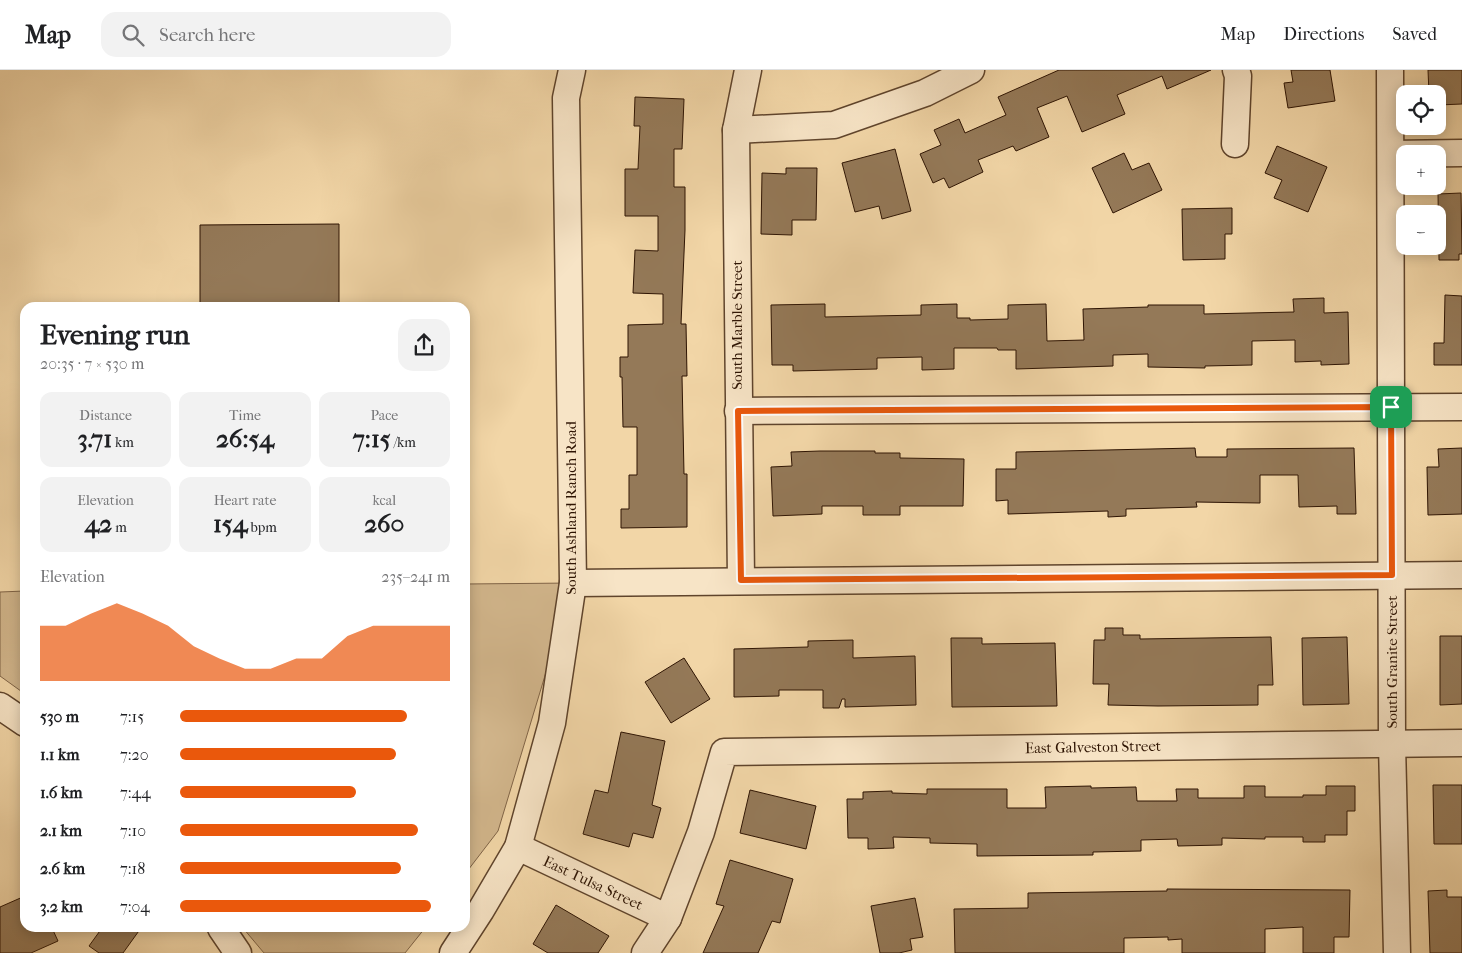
<!DOCTYPE html>
<meta charset="utf-8">
<style>
body{margin:0;font-family:"IM FELL French Canon",serif;background:#f2f2f2;color:#202124;height:100vh;display:flex;flex-direction:column;font-size:19px;white-space:nowrap}
*{box-sizing:border-box;margin:0}
p{font-size:16px;color:#757577}
.icon{flex:none;width:28px;height:28px;fill:none;stroke:currentColor;stroke-width:2;stroke-linecap:round;stroke-linejoin:round}
.map{position:relative;flex:1;overflow:hidden}
.side{position:absolute;left:20px;top:232px;width:450px;height:630px;display:flex;flex-direction:column;background:#fff;border-radius:15px;box-shadow:0 2px 12px #0003}
.side>*{flex:none}
.tools{position:absolute;left:1396px;top:15px;display:grid;gap:10px}
.tools a{display:grid;place-items:center;width:50px;height:50px;border-radius:10px;background:#fff;box-shadow:0 2px 12px #0003;font-size:25px}
.pin{position:absolute;display:grid;place-items:center;width:42px;height:42px;color:#fff;margin:-21px;border-radius:10px;box-shadow:0 2px 8px #0006}
.round{display:grid;place-items:center;flex:none;width:52px;height:52px;border-radius:15px;background:#f2f2f2}
.headline{display:flex;align-items:center;justify-content:space-between;height:85px;padding:0 20px}
h1{font-size:28px;font-weight:700;line-height:38px}
.figures{display:grid;grid-template-columns:repeat(3,1fr);gap:8px;height:85px;padding:5px 20px}
.figures div{display:grid;align-content:center;border-radius:12px;background:#f2f2f2;text-align:center}
.figures b{font-size:25px;font-weight:700}
.figures small{font-size:14px;font-weight:400}
.figures p{font-size:14px}
.chart{height:140px;padding:10px 20px}
.chart p{display:flex;justify-content:space-between}
.chart svg{width:100%;height:90px;margin-top:5px;fill:#ea580c;opacity:.7}
ul{padding:0 20px;list-style:none;font-size:16px}
li{display:grid;grid-template-columns:80px 60px 1fr;align-items:center;height:38px}
li i{height:12px;border-radius:6px;background:#ea580c}
header{display:flex;align-items:center;gap:30px;box-sizing:border-box;height:70px;padding:0 25px;background:#fff;border-bottom:1px solid #e0e0e0}
header strong{font-size:24px}
nav{display:flex;gap:28px;margin-inline-start:auto;font-size:18px}
.search{width:350px;height:45px;background:#f2f2f2;display:flex;align-items:center;gap:12px;box-sizing:border-box;padding:0 18px;border-radius:15px;color:#757577;font-size:19px}
.map>svg:first-child{display:block}
</style>
<header>
<strong>Map</strong>
<div class="search"><svg class="icon" aria-label="search" viewBox="0 0 24 24"><circle cx="10" cy="10" r="6"/><path d="M15 15l6 6"/></svg>Search here</div>
<nav><a>Map</a><a>Directions</a><a>Saved</a></nav>
</header>
<div class="map">
<svg width="1462" height="883" viewBox="0 0 1462 883">
<rect width="100%" height="100%" fill="#f2d6a7"/>
<filter id="stains"><feTurbulence type="fractalNoise" baseFrequency=".004" numOctaves="4"/><feColorMatrix values="0 0 0 0 .2 0 0 0 0 .09 0 0 0 0 .02 0 0 0 .5 -.17"/></filter>
<radialGradient id="worn" r=".72"><stop offset=".6" stop-color="#630" stop-opacity="0"/><stop offset="1" stop-color="#630" stop-opacity=".3"/></radialGradient>
<g fill="#d1b58b" stroke="#806447">
<path d="M573,513L498,761L465,804V514Z"/>
<path d="M25,521V624L0,606V522Z"/>
<path d="M243,858H425L405,883H264Z"/>
</g>
<g fill="#947958" stroke="#2e1403">
<path d="M1059,0H1211L1167,19L1162,6L1117,25L1125,44L1082,62L1067,26L1037,38L1049,67L1016,81L1013,76L978,90L983,102L949,118L944,108L933,113L920,84L941,75L934,60L959,49L965,63L1006,45L998,27Z"/>
<path d="M1291,0H1330L1335,31L1288,38L1284,13L1293,12Z"/>
<path d="M1428,0H1462V34L1438,35V24H1429Z"/>
<path d="M635,27L684,29L682,79H674V117H685V160L681,254H686L687,306H682L684,404H687V457L621,458V439H629V405H637V357H623L622,307H620V287H628V255L663,254V224L633,223L635,180L658,181V146H625V99H638L640,56H634Z"/>
<path d="M1277,76L1327,97L1308,142L1274,128L1282,110L1265,103Z"/>
<path d="M895,79L911,141L882,149L879,136L855,142L842,93Z"/>
<path d="M1124,83L1132,100L1149,93L1162,120L1113,143L1092,98Z"/>
<path d="M786,98H817L816,150H792V165L761,164L762,103L786,104Z"/>
<path d="M1461,123L1462,184H1459V190H1439L1438,124Z"/>
<path d="M1232,138V164H1225V189L1183,190L1182,139Z"/>
<path d="M339,154V238H200V155Z"/>
<path d="M1445,225L1462,226V295H1434V273H1444Z"/>
<path d="M1324,228V243L1348,242L1349,294L1321,295V291L1295,292V270L1252,271V295L1205,296V298L1148,297V284L1113,285V296L1016,299V280H998L997,278H954V299L922,300V287L877,288V299L793,301V295H772L771,235L825,234V247L921,245V235L957,234V248H970V250L1008,249V235L1046,234L1047,271L1084,270L1083,239L1148,237V235H1204V244L1294,242L1293,229Z"/>
<path d="M1195,378L1196,387H1227V379L1354,378L1356,444H1337V436L1299,437L1298,405H1260V433L1196,432L1197,437L1126,439V446L1108,447V441L1008,444V430L996,431V399H1016V382Z"/>
<path d="M1462,378V444L1428,445L1427,397H1439L1438,379Z"/>
<path d="M820,381H875V383H900V388L964,389L963,436H900V445H863V436H822V444L773,446L771,397L792,396L791,382Z"/>
<path d="M1105,558H1123V565H1140V569L1271,567L1273,615H1258V635L1158,636L1108,635L1109,614H1093L1094,570H1105Z"/>
<path d="M1440,566H1462V634L1440,635Z"/>
<path d="M1347,567L1349,634L1303,635L1302,568Z"/>
<path d="M951,568H982V574L1055,573L1057,636L952,637Z"/>
<path d="M853,570V588L915,586L916,635L845,637V629H842L839,638H823V620H779V626L734,627V579L808,577V571Z"/>
<path d="M684,588L710,629L671,653L645,612Z"/>
<path d="M621,662L665,671L652,735L661,738L653,768L633,763L629,777L583,764L595,720L608,723Z"/>
<path d="M1433,715H1462V774H1434Z"/>
<path d="M1091,716V718L1136,717L1137,731H1177L1176,719H1198V728H1244V716H1265V727H1303V725H1326V716H1355V741H1347V765H1325V772H1303V767H1265V769L1222,768V775L1178,776L1177,769L1141,770V781L1093,782V785L977,786V774L930,773V768L893,767L894,778L868,779V768H848L847,729H863V722L892,721V723L927,724V719H1007V738H1046L1045,717Z"/>
<path d="M750,720L816,736L806,779L740,763Z"/>
<path d="M730,790L793,809L780,853L772,851L758,883H703L724,836L716,834Z"/>
<path d="M1167,819L1350,820L1349,867H1334V883H1303V857L1265,859V883H1182V869L1168,870V867L1124,868V883H955L954,839L1028,838V823L1167,821Z"/>
<path d="M1447,820V827H1462V883H1430L1428,821Z"/>
<path d="M25,826V858H52L58,871L31,883H0V837Z"/>
<path d="M915,828L923,867L910,869L912,880L899,883H880L871,836Z"/>
<path d="M556,835L609,866L598,883H548L533,874Z"/>
<path d="M102,858H141L123,883H99L89,876Z"/>
</g>
<g fill="none" stroke-linecap="round" stroke-linejoin="round">
<g stroke="#5f442c" stroke-width="29">
<g id="minor">
<path d="M1390,0L1392,674L1397,883"/>
<path d="M736,60L834,55L925,23L971,0"/>
<path d="M1235,74L1238,6L1236,0"/>
<path d="M1391,84L1462,83"/>
<path d="M738,341L1462,337"/>
<path d="M741,510L736,60L748,0"/>
<path d="M573,513L1462,505"/>
<path d="M0,636L25,653"/>
<path d="M518,777L668,848"/>
<path d="M221,858L238,883"/>
<path d="M453,883L481,840L518,777L552,653L573,513L566,28L572,0"/>
<path d="M645,883L668,848L701,762L724,682L1462,673"/>
</g>
</g>
<use href="#minor" stroke="#f7e4c6" stroke-width="26"/>
</g>
<g fill="none" stroke-linecap="round" stroke-linejoin="round">
<g stroke="#fff" stroke-width="10">
<path id="route" d="M1391,337L1392,505L741,510L738,341Z"/>
</g>
<use href="#route" stroke="#ea580c" stroke-width="6"/>
</g>
<g text-anchor="middle" stroke-width="4.5" stroke-linejoin="round" paint-order="stroke">
<g font-size="15" fill="#2e1403" stroke="#f7e4c6">
<text transform="translate(737 255) rotate(-90)" y="5">South Marble Street</text>
<text transform="translate(571 438) rotate(-90)" y="5">South Ashland Ranch Road</text>
<text transform="translate(1392 592) rotate(-90)" y="5">South Granite Street</text>
<text transform="translate(1093 677) rotate(-1)" y="5">East Galveston Street</text>
<text transform="translate(593 813) rotate(25)" y="5">East Tulsa Street</text>
</g>
</g>
<rect width="100%" height="100%" filter="url(#stains)"/>
<rect width="100%" height="100%" fill="url(#worn)"/>
</svg>
<div class="tools">
<a><svg class="icon" aria-label="locate" viewBox="0 0 24 24"><circle cx="12" cy="12" r="6"/><path d="M12 2v4M12 18v4M2 12h4M18 12h4"/></svg></a>
<a>+</a>
<a>−</a>
</div>
<div class="pin" style="left:1391px;top:337px;background:#1e9e55"><svg class="icon" aria-label="arrive" viewBox="0 0 24 24"><path d="M6 21V4h12l-3 4 3 4H6"/></svg></div>
<section class="side">
<div class="headline"><div><h1>Evening run</h1><p>20:35 · 7 × 530 m</p></div><a class="round"><svg class="icon" aria-label="share" viewBox="0 0 24 24"><path d="M12 15V3M7 8l5-5 5 5M5 13v7h14v-7"/></svg></a></div>
<div class="figures">
<div><p>Distance</p><b>3.71<small> km</small></b></div>
<div><p>Time</p><b>26:54</b></div>
<div><p>Pace</p><b>7:15<small> /km</small></b></div>
</div>
<div class="figures">
<div><p>Elevation</p><b>42<small> m</small></b></div>
<div><p>Heart rate</p><b>154<small> bpm</small></b></div>
<div><p>kcal</p><b>260</b></div>
</div>
<div class="chart"><p><span>Elevation</span>235–241 m</p>
<svg viewBox="0 0 160 44" preserveAspectRatio="none"><path d="M0 44V17L10 17L20 11L30 6L40 11L50 17L60 27L70 33L80 38L90 38L100 33L110 33L120 22L130 17L140 17L150 17L160 17V44z"/></svg>
</div>
<ul>
<li><b>530 m</b>7:15<i style="width:84%"></i></li>
<li><b>1.1 km</b>7:20<i style="width:80%"></i></li>
<li><b>1.6 km</b>7:44<i style="width:65%"></i></li>
<li><b>2.1 km</b>7:10<i style="width:88%"></i></li>
<li><b>2.6 km</b>7:18<i style="width:82%"></i></li>
<li><b>3.2 km</b>7:04<i style="width:93%"></i></li>
</ul>
</section>
</div>
